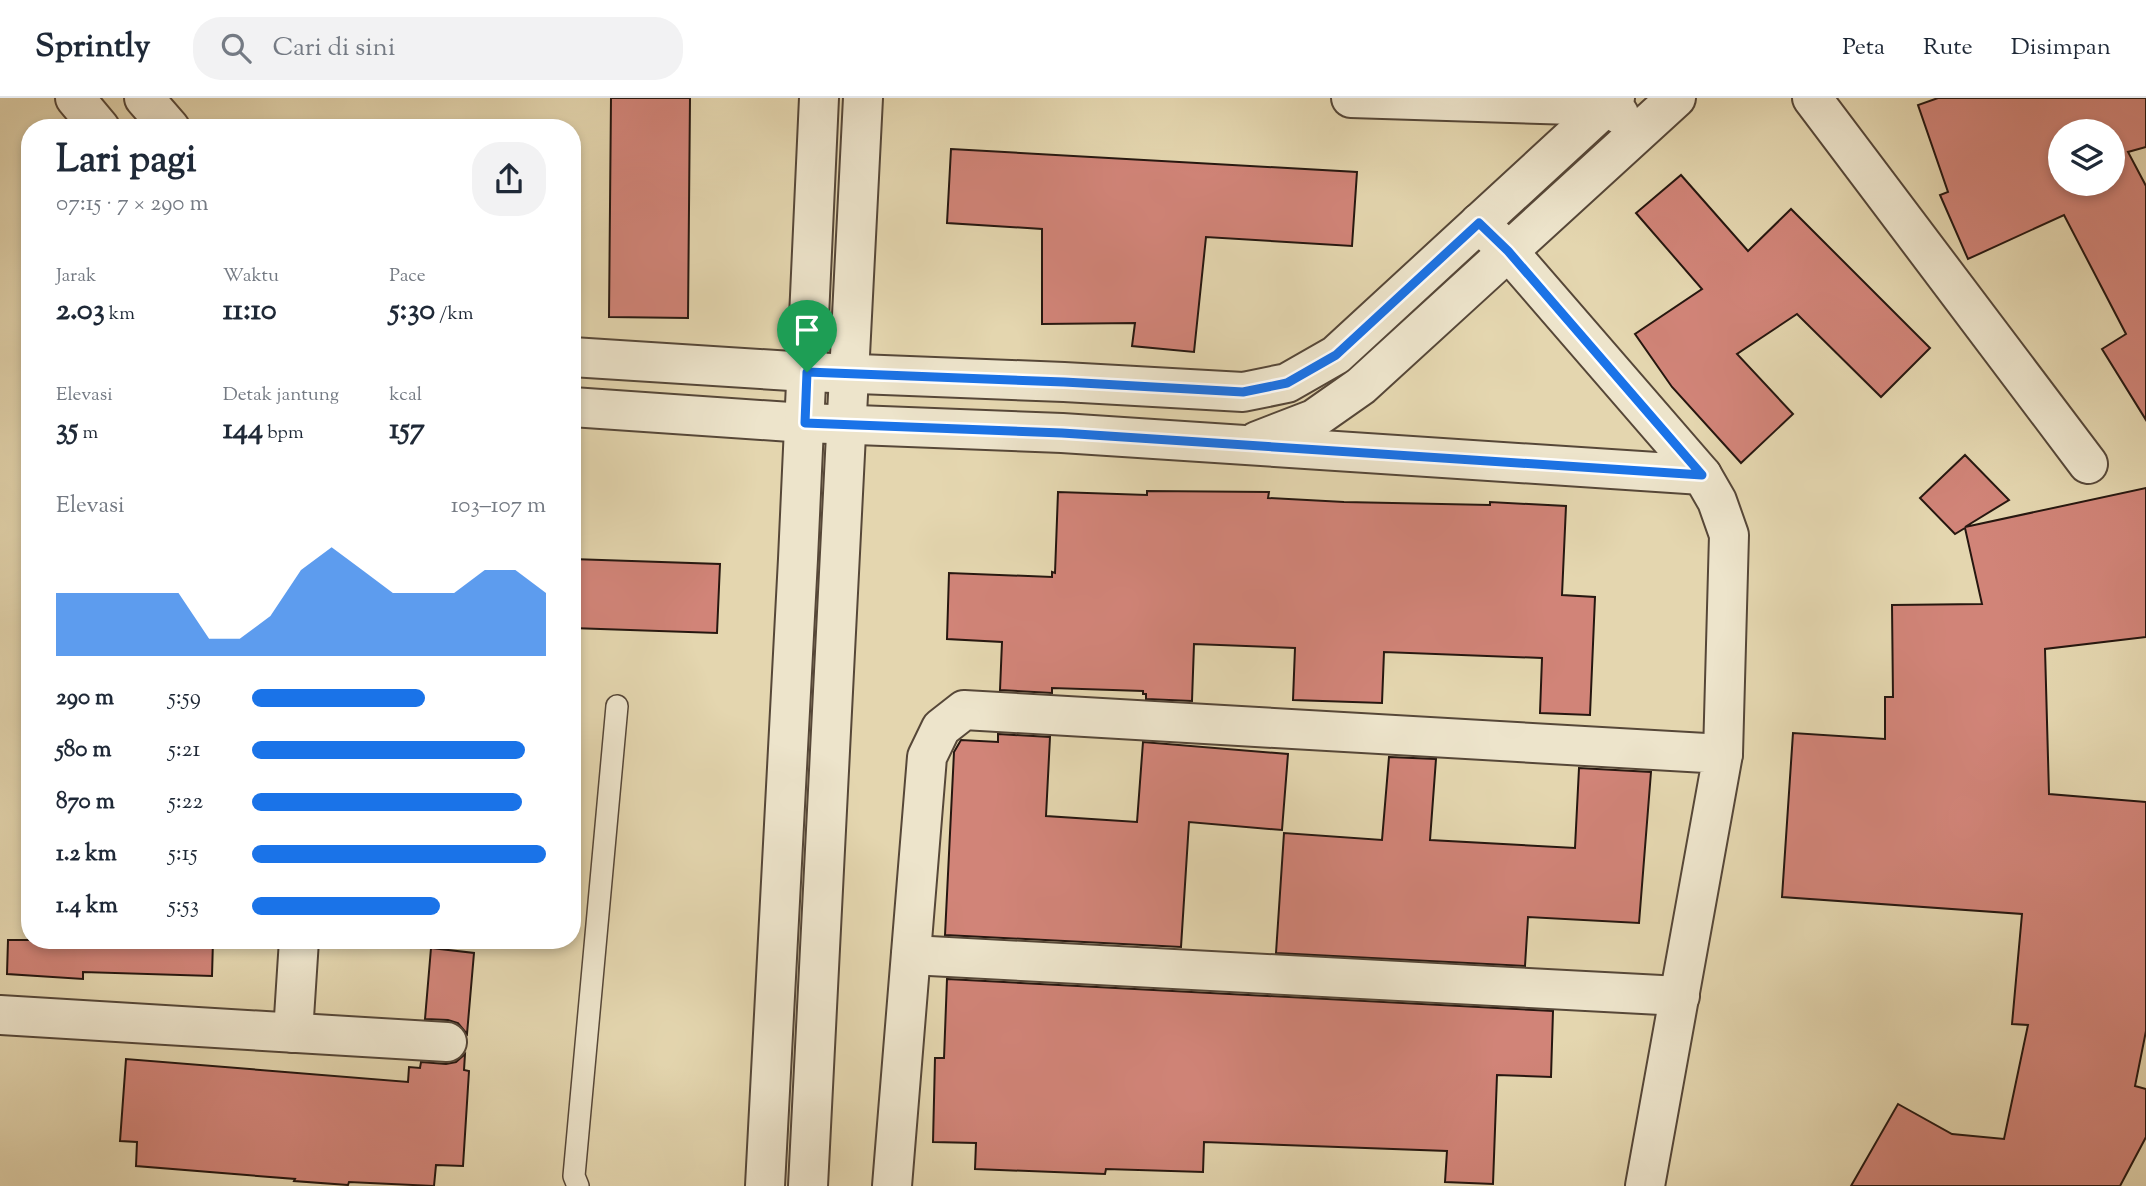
<!DOCTYPE html>
<html lang="id">
<meta charset="utf-8">
<style>
body{margin:0;font-family:"Sorts Mill Goudy",serif;background:#f2f2f3;color:#1f2937;height:100vh;display:flex;flex-direction:column;font-size:26px;white-space:nowrap}
*{box-sizing:border-box;margin:0}
p{font-size:23px;color:#747a83}
.icon{flex:none;width:38px;height:38px;fill:none;stroke:currentColor;stroke-width:2;stroke-linecap:round;stroke-linejoin:round}
.map{position:relative;flex:1;overflow:hidden}
.sheet{position:absolute;left:21px;top:21px;width:560px;height:830px;display:flex;flex-direction:column;background:#fff;border-radius:28px;box-shadow:0 4px 10px #0003}
.sheet>*{flex:none}
.buttons{position:absolute;left:2048px;top:21px;display:grid;gap:14px}
.buttons a{display:grid;place-items:center;width:77px;height:77px;border-radius:50%;background:#fff;box-shadow:0 4px 10px #0003;font-size:35px}
.pin{position:absolute;display:grid;place-items:center;width:60px;height:60px;color:#fff;margin:-72px -30px;border-radius:50% 50% 50% 0;rotate:-45deg;box-shadow:0 0 7px #0007}
.pin .icon{rotate:45deg}
.round{display:grid;place-items:center;flex:none;width:74px;height:74px;border-radius:28px;background:#f2f2f3}
.summary{display:flex;align-items:center;justify-content:space-between;height:119px;padding:0 35px}
h1{font-size:38px;font-weight:700;line-height:52px}
.stats{display:grid;grid-template-columns:repeat(3,1fr);gap:10px;height:119px;padding:7px 35px}
.stats div{display:grid;align-content:center}
.stats b{font-size:30px;font-weight:700}
.stats small{font-size:19px;font-weight:400}
.stats p{font-size:19px}
.chart{height:196px;padding:14px 35px}
.chart p{display:flex;justify-content:space-between}
.chart svg{width:100%;height:126px;margin-top:7px;fill:#1a73e8;opacity:.7}
ul{padding:0 35px;list-style:none;font-size:23px}
li{display:grid;grid-template-columns:112px 84px 1fr;align-items:center;height:52px}
li i{height:18px;border-radius:9px;background:#1a73e8}
header{display:flex;align-items:center;gap:42px;box-sizing:border-box;height:98px;padding:0 35px;background:#fff;border-bottom:2px solid #e0e1e3}
header strong{font-size:33px}
nav{display:flex;gap:38px;margin-inline-start:auto;font-size:24px}
.search{width:490px;height:63px;background:#f2f2f3;display:flex;align-items:center;gap:18px;box-sizing:border-box;padding:0 24px;border-radius:28px;color:#747a83;font-size:26px}
.map>svg:first-child{display:block}
</style>
<header>
<strong>Sprintly</strong>
<div class="search"><svg class="icon" aria-label="search" viewBox="0 0 24 24"><circle cx="10" cy="10" r="6"/><path d="M15 15l6 6"/></svg>Cari di sini</div>
<nav><a>Peta</a><a>Rute</a><a>Disimpan</a></nav>
</header>
<div class="map">
<svg width="2146" height="1088" viewBox="0 0 2146 1088">
<rect width="100%" height="100%" fill="#e4d6af"/>
<filter id="stains"><feTurbulence type="fractalNoise" baseFrequency=".00286" numOctaves="4"/><feColorMatrix values="0 0 0 0 .2 0 0 0 0 .09 0 0 0 0 .02 0 0 0 .5 -.17"/></filter>
<radialGradient id="worn" r=".72"><stop offset=".6" stop-color="#630" stop-opacity="0"/><stop offset="1" stop-color="#630" stop-opacity=".3"/></radialGradient>
<g fill="#d18478" stroke="#261710" stroke-width="2" fill-rule="evenodd">
<path d="M611,0H690L688,220L609,219Z"/>
<path d="M1938,0H2146V49L2128,54L2146,88V322L2102,251L2126,236L2064,117L1968,161L1940,97L1948,94L1918,7ZM2060,33H2112V86H2060Z"/>
<path d="M951,51L1357,74L1352,148L1206,139L1194,254L1132,248L1135,225L1042,226V131L947,125Z"/>
<path d="M1681,77L1748,153L1791,111L1930,250L1881,299L1797,216L1737,256L1793,316L1741,365L1672,289L1635,236L1702,191L1636,115Z"/>
<path d="M1965,357L2009,402L1965,429L2146,390V539L2045,551L2049,696L2146,704V933L2135,988L2146,991V1039L2120,1088H1851L1898,1006L1952,1036L2004,1041L2028,927L2012,926L2022,816L1782,799L1793,635L1885,641V599H1893L1892,507L1982,506L1965,430L1955,436L1920,400Z"/>
<path d="M1147,393L1269,394L1268,400L1344,404L1490,407V404L1566,408L1562,497L1595,499L1590,617L1540,615L1542,560L1384,554L1382,605L1293,602L1295,550L1194,546L1192,603L1146,601V596H1143V593L1052,590V595L1000,592L1002,544L947,541L949,475L1052,479V474L1055,475L1058,394L1147,397Z"/>
<path d="M572,461L720,466L717,535L572,530Z"/>
<path d="M998,636L1050,639L1046,718L1137,724L1143,644L1288,656L1282,732L1189,724L1181,849L945,837L954,654L961,642L998,644Z"/>
<path d="M1389,659L1436,661L1430,742L1575,750L1579,670L1651,674L1639,825L1528,819L1525,868L1276,855L1284,735L1382,742Z"/>
<path d="M8,842H213L212,878L83,874V881L7,876Z"/>
<path d="M431,850L474,855L467,936L458,925L448,922L425,921Z"/>
<path d="M947,881L1553,913L1551,979L1497,977L1493,1086L1445,1084L1447,1053L1204,1044L1203,1074L1106,1071L1105,1076L975,1071L976,1045L933,1044L935,960H944Z"/>
<path d="M465,956L464,972L469,973L463,1068L436,1067L434,1088L349,1084L348,1087L294,1083L295,1081L136,1068L137,1044L120,1043L126,961L408,984L409,969L420,970L421,964L446,966L456,964Z"/>
</g>
<g fill="none" stroke-linecap="round" stroke-linejoin="round">
<g stroke="#564738" stroke-width="24">
<path id="lane" d="M578,1088L574,1078L617,608"/>
</g>
<g stroke="#564738" stroke-width="42">
<g id="street">
<path d="M75,0L100,30"/>
<path d="M144,0L170,30"/>
<path d="M1351,0L1606,8L1619,16"/>
<path d="M1812,0L2088,366"/>
<path d="M1479,125L1508,153L1702,377L1717,403L1729,437L1723,656"/>
<path d="M572,259L807,274L1064,284L1243,294L1287,285L1336,257L1615,0"/>
<path d="M572,309L805,325L1062,335L1702,377"/>
<path d="M1257,343L1314,321L1361,288L1676,0"/>
<path d="M911,857L1680,898"/>
<path d="M0,917L447,944"/>
<path d="M293,935L299,842"/>
<path d="M765,1088L798,461L819,0"/>
<path d="M808,1088L863,0"/>
<path d="M892,1088L927,659L941,630L964,612L1723,656L1645,1088"/>
</g>
</g>
<use href="#lane" stroke="#ede4cb" stroke-width="21"/>
<use href="#street" stroke="#ede4cb" stroke-width="38"/>
</g>
<g fill="none" stroke-linecap="round" stroke-linejoin="round">
<g stroke="#fff" stroke-width="14">
<path id="route" d="M1479,125L1508,153L1702,377L1062,335L805,325L807,274L1064,284L1243,294L1287,285L1336,257Z"/>
</g>
<use href="#route" stroke="#1a73e8" stroke-width="9"/>
</g>
<rect width="100%" height="100%" filter="url(#stains)"/>
<rect width="100%" height="100%" fill="url(#worn)"/>
</svg>
<div class="buttons">
<a><svg class="icon" aria-label="layers" viewBox="0 0 24 24"><path d="M12 4l9 5-9 5-9-5zM3 14l9 5 9-5"/></svg></a>
</div>
<div class="pin" style="left:807px;top:274px;background:#1e9e55"><svg class="icon" aria-label="arrive" viewBox="0 0 24 24"><path d="M6 21V4h12l-3 4 3 4H6"/></svg></div>
<section class="sheet">
<div class="summary"><div><h1>Lari pagi</h1><p>07:15 · 7 × 290 m</p></div><a class="round"><svg class="icon" aria-label="share" viewBox="0 0 24 24"><path d="M12 15V3M7 8l5-5 5 5M5 13v7h14v-7"/></svg></a></div>
<div class="stats">
<div><p>Jarak</p><b>2.03<small> km</small></b></div>
<div><p>Waktu</p><b>11:10</b></div>
<div><p>Pace</p><b>5:30<small> /km</small></b></div>
</div>
<div class="stats">
<div><p>Elevasi</p><b>35<small> m</small></b></div>
<div><p>Detak jantung</p><b>144<small> bpm</small></b></div>
<div><p>kcal</p><b>157</b></div>
</div>
<div class="chart"><p><span>Elevasi</span>103–107 m</p>
<svg viewBox="0 0 160 44" preserveAspectRatio="none"><path d="M0 44V22L10 22L20 22L30 22L40 22L50 38L60 38L70 30L80 14L90 6L100 14L110 22L120 22L130 22L140 14L150 14L160 22V44z"/></svg>
</div>
<ul>
<li><b>290 m</b>5:59<i style="width:59%"></i></li>
<li><b>580 m</b>5:21<i style="width:93%"></i></li>
<li><b>870 m</b>5:22<i style="width:92%"></i></li>
<li><b>1.2 km</b>5:15<i style="width:100%"></i></li>
<li><b>1.4 km</b>5:53<i style="width:64%"></i></li>
</ul>
</section>
</div>
